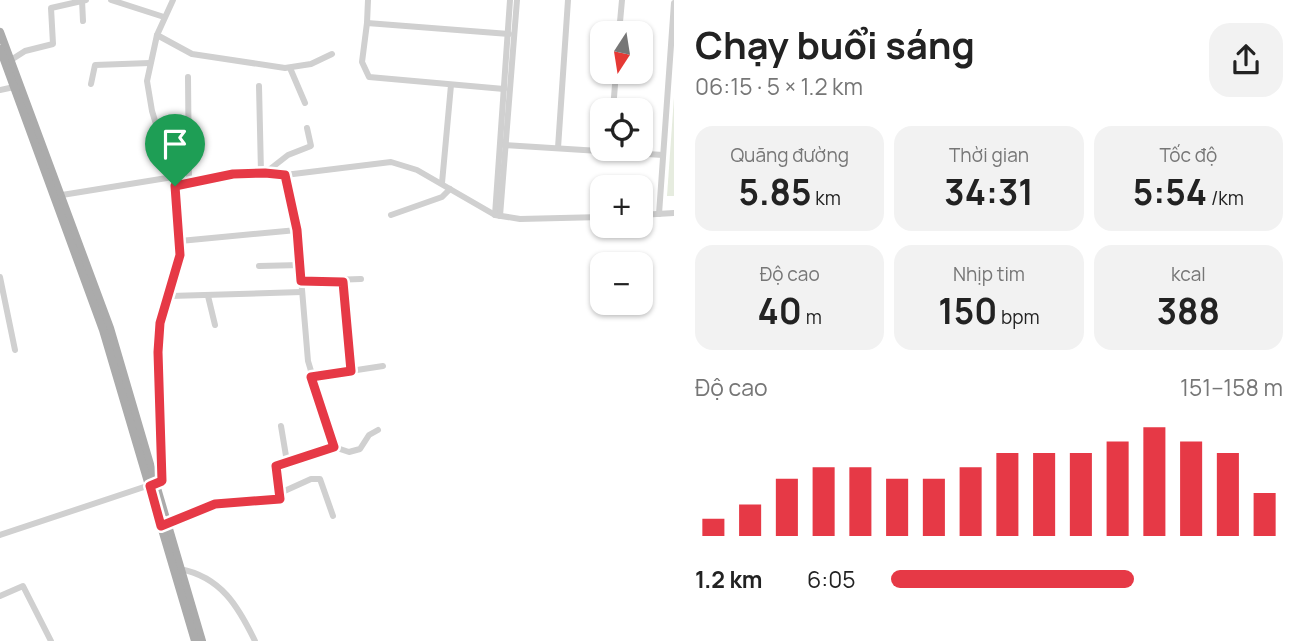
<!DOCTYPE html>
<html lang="vi">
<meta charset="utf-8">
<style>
body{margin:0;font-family:Manrope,sans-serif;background:#f2f2f2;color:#222;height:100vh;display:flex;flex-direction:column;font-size:26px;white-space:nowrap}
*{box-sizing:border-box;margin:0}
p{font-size:23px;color:#767676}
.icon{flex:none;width:38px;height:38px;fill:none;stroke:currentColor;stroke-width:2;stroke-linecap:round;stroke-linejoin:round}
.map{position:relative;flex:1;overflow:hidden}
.drawer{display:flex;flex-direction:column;background:#fff;width:630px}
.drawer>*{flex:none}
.needle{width:46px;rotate:192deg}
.fabs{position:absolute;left:590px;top:21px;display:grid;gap:14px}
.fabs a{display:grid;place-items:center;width:63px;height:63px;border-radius:14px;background:#fff;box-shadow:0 2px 5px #0004;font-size:35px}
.pin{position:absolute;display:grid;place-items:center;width:60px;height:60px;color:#fff;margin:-72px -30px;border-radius:50% 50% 50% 0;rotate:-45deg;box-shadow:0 0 7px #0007}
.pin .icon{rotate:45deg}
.round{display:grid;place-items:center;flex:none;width:74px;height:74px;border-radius:21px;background:#f2f2f2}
.head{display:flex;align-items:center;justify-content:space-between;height:119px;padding:0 21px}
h1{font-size:38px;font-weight:700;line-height:52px}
.stats{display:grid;grid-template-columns:repeat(3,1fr);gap:10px;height:119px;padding:7px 21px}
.stats div{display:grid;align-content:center;border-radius:18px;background:#f2f2f2;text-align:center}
.stats b{font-size:35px;font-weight:700}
.stats small{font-size:19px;font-weight:400}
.stats p{font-size:19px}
.chart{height:196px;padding:14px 21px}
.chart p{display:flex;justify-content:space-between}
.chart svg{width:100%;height:126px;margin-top:7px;stroke:#e63946;stroke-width:6}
ul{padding:0 21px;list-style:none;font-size:23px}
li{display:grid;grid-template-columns:112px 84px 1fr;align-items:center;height:52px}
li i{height:18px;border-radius:9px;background:#e63946}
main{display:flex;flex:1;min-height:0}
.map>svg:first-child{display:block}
</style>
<main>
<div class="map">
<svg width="674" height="641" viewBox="0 0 674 641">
<rect width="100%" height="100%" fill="#fff"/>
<path fill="#e6ecdf" d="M674,97V196H667Z"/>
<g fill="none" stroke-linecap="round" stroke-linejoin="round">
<g stroke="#d0d0d0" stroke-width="6">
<path d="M82,0L83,21"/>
<path d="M111,0L164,17"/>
<path d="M368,0L367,23L509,34"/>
<path d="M367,23L362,62L369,77L504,89"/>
<path d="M619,33L622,0"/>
<path d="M157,35L192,54L285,68L311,64L332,54"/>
<path d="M11,60L25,51L53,44L51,8L86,0"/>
<path d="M290,68L305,103"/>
<path d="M188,77L189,182"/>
<path d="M91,84L95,65L150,63"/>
<path d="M259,86L261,173"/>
<path d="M0,90L14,87"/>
<path d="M613,110L616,72"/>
<path d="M504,145L663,155"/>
<path d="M558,148L568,0"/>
<path d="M265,173L288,155L311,146L307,128"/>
<path d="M442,183L451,85"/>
<path d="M175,186L234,174L285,175L391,162L417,170L495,215L520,219L602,217"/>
<path d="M62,195L173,177"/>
<path d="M659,214L674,3"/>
<path d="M391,215L442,197L450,189"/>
<path d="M495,215L510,0"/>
<path d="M640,215L674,213"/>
<path d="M500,216L517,0"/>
<path d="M180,241L297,230"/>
<path d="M259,266L301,265"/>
<path d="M0,277L15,350"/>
<path d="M301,281L361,279"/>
<path d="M343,282L351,371"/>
<path d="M170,296L302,292"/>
<path d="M208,296L215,325"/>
<path d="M311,377L383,366"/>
<path d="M281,426L287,462"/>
<path d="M334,447L349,452L360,449L369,435L378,430"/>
<path d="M280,493L311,479H320L333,516"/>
<path d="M165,522L223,502L280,499L276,466L334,447L308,361L297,230L285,175"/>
<path d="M0,535L162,481L157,376L160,323L178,263L180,241L175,186L152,111L147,81L157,35L173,0"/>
<path d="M180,569C221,577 238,606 255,641"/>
<path d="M0,596L23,586L51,641"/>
</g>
<g stroke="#ababab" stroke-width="8">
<path d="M0,32L110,328L202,641"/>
<path d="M0,49L103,330L195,641"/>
</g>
</g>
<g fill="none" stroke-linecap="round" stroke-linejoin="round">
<g stroke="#fff" stroke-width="14">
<path id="route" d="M265,173L285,175L297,230L301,281L343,282L351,371L311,377L334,447L276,466L280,499L215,504L161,526L150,486L162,481L158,352L160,323L180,255L175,186L233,174Z"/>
</g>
<use href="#route" stroke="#e63946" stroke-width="9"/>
</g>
</svg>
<div class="fabs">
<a><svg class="needle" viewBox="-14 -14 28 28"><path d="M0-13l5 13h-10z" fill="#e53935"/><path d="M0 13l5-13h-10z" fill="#767676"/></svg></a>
<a><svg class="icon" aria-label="locate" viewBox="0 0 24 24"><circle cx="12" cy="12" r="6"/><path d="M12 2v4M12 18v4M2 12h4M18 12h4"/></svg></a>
<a>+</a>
<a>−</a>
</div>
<div class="pin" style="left:175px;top:186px;background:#1e9e55"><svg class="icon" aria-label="arrive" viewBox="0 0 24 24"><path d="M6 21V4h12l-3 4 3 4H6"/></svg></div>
</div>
<section class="drawer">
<div class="head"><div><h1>Chạy buổi sáng</h1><p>06:15 · 5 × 1.2 km</p></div><a class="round"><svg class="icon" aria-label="share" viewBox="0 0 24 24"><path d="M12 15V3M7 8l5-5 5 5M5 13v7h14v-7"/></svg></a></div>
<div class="stats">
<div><p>Quãng đường</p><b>5.85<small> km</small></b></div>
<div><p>Thời gian</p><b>34:31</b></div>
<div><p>Tốc độ</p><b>5:54<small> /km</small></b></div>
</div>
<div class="stats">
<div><p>Độ cao</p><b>40<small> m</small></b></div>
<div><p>Nhịp tim</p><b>150<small> bpm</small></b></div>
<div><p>kcal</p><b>388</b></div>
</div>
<div class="chart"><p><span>Độ cao</span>151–158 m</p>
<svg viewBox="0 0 160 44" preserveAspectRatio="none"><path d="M5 44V38M15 44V33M25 44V24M35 44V20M45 44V20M55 44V24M65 44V24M75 44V20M85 44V15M95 44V15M105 44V15M115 44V11M125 44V6M135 44V11M145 44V15M155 44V29"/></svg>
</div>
<ul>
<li><b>1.2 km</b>6:05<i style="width:62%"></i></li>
</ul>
</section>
</main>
